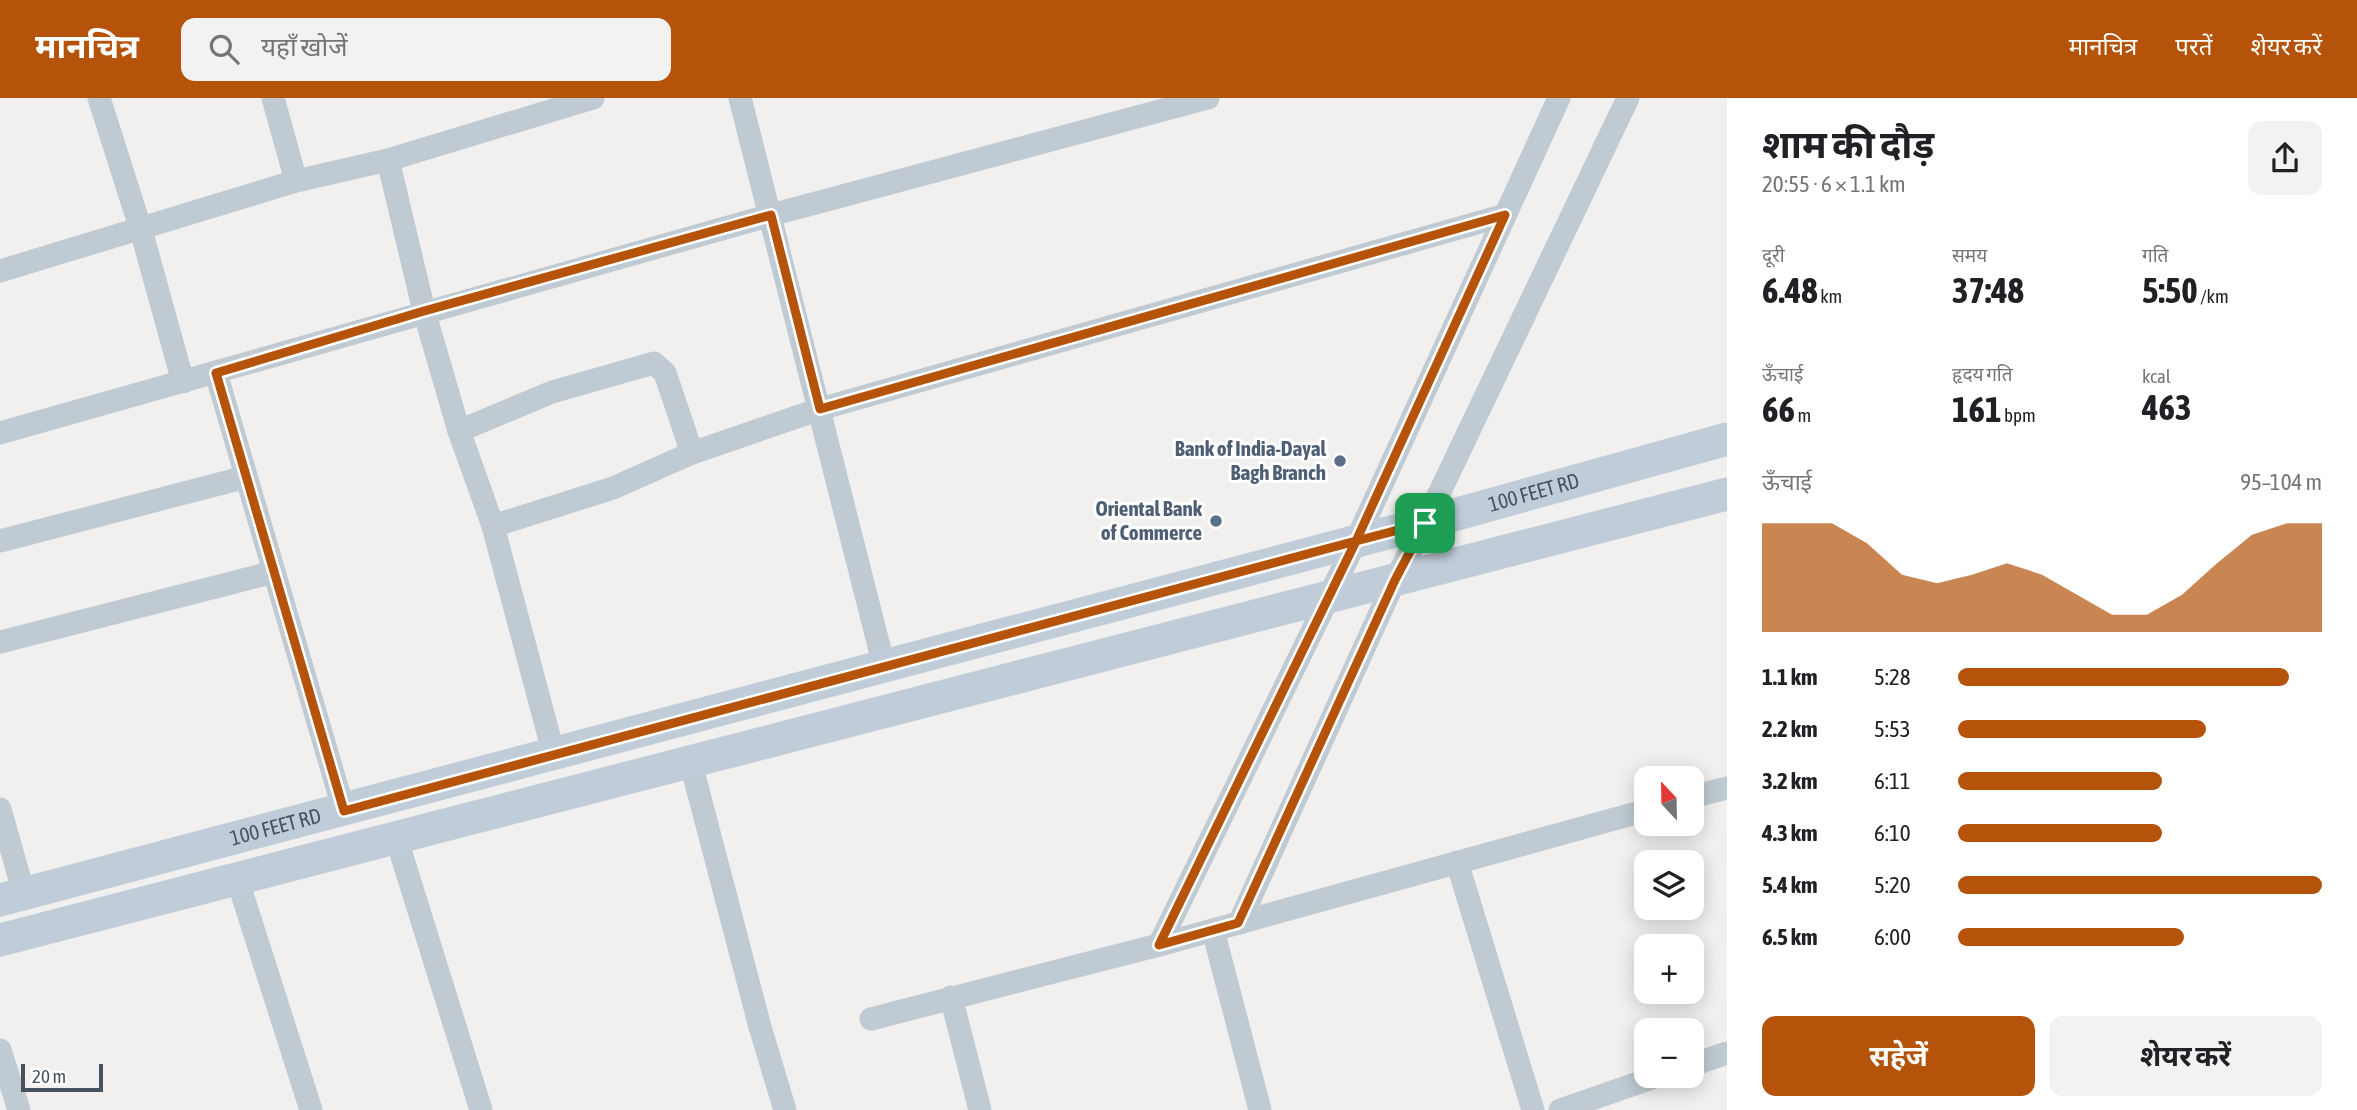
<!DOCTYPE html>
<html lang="hi">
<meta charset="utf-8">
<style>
body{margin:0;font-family:"Asap Condensed","Noto Sans Devanagari",sans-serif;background:#f2f2f2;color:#202124;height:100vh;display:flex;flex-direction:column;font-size:26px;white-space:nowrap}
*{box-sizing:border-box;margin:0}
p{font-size:23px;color:#757577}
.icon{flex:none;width:38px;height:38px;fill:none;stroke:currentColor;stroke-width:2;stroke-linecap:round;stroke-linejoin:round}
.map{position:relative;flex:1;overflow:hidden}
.drawer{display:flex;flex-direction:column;background:#fff;width:630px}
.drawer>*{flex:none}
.needle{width:46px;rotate:338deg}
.tools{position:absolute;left:1634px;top:668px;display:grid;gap:14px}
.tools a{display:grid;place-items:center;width:70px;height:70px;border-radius:14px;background:#fff;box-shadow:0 4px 18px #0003;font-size:35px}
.scale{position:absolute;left:21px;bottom:18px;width:82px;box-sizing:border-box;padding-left:7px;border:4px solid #46535e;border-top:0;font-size:19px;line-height:24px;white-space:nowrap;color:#46535e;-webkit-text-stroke:5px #fff;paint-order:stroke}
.pin{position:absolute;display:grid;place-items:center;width:60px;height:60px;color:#fff;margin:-30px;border-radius:14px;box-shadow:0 4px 10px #0006}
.round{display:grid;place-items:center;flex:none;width:74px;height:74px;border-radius:14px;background:#f2f2f2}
.headline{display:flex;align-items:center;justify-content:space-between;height:119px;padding:0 35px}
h1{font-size:38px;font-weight:700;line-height:52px}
.figures{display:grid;grid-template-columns:repeat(3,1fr);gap:10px;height:119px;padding:7px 35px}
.figures div{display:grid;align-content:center}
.figures b{font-size:35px;font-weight:700}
.figures small{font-size:19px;font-weight:400}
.figures p{font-size:19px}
.chart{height:196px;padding:14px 35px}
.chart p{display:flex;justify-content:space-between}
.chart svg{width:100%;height:126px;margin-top:7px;fill:#b45309;opacity:.7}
.action{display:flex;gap:14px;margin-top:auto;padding:14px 35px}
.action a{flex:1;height:80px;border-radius:14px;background:#b45309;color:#fff;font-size:28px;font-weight:700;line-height:80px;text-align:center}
.action a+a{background:#f2f2f2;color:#202124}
ul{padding:0 35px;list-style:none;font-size:23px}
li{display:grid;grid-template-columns:112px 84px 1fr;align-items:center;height:52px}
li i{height:18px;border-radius:9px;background:#b45309}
header{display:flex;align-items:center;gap:42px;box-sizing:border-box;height:98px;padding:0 35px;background:#b45309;color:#fff}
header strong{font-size:33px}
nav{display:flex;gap:38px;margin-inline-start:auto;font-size:24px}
.search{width:490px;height:63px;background:#f2f2f2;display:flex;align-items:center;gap:18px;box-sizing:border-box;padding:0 24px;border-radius:14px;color:#757577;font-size:26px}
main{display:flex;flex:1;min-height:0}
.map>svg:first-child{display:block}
</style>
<header>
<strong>मानचित्र</strong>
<div class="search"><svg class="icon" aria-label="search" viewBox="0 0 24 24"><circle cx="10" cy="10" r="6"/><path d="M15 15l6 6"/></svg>यहाँ खोजें</div>
<nav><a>मानचित्र</a><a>परतें</a><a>शेयर करें</a></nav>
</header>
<main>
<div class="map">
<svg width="1727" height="1012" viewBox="0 0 1727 1012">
<rect width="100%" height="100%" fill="#f2efef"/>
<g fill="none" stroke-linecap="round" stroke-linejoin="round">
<g stroke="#bfcad2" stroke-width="23">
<path d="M99,0L141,132L183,284"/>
<path d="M273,0L296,83"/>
<path d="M740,0L884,568"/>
<path d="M388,62L424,213L459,333L493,428L554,657"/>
<path d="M0,173L296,83L388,62L593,0"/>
<path d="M216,275L344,713"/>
<path d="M459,333L552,294L654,265L665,275L692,355"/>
<path d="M0,335L771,117L1208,0"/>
<path d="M493,428L613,390L692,355L820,311L1505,117"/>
<path d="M0,443L246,379"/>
<path d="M0,544L274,474"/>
<path d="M690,662L760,929L785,1012"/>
<path d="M1692,699L1727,690"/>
<path d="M0,711L24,796"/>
<path d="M396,739L481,1012"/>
<path d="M1457,764L1533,1012"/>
<path d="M237,780L311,1012"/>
<path d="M1239,825L1395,482L1425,425L1628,0"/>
<path d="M1213,832L1260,1012"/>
<path d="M1159,847L1356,443L1559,0"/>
<path d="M951,899L980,1012"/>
<path d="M871,921L1159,847L1647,712"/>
<path d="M0,952L19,1012"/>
<path d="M1692,967L1727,955"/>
<path d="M1560,1012L1658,978"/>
</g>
<g stroke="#c0cdd9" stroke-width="33">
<path id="s1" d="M0,802L1425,425L1727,341"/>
<path d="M0,842L1727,396"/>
</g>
</g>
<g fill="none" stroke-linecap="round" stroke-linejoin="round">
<g stroke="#fff" stroke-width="14">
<path id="route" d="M1425,425L1356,443L344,713L216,275L424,213L771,117L820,311L1505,117L1356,443L1159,847L1238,825L1395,482L1425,425"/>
</g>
<use href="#route" stroke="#b45309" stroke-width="9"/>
</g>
<g fill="#5c6f8a" stroke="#fff" stroke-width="2.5">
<circle cx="1340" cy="363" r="7"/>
<circle cx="1216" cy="423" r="7"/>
</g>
<g text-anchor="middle" stroke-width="6" stroke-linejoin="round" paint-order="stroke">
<g font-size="21" font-weight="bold" fill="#4e5e75" stroke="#fff" text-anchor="end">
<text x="1326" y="358">Bank of India-Dayal<tspan x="1326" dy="24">Bagh Branch</tspan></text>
<text x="1202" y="418">Oriental Bank<tspan x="1202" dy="24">of Commerce</tspan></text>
</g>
<g font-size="21" fill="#46535e" stroke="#fff">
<text dy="7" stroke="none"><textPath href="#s1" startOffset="1587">100 FEET RD</textPath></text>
<text dy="7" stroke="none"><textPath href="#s1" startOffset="285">100 FEET RD</textPath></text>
</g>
</g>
</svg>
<div class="tools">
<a><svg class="needle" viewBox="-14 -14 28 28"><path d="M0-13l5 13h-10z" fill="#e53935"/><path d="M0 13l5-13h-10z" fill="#757577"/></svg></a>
<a><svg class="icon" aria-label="layers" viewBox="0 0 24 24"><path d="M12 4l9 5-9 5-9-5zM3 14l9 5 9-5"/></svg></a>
<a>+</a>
<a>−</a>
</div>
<div class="scale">20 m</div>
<div class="pin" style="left:1425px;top:425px;background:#1e9e55"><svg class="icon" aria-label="arrive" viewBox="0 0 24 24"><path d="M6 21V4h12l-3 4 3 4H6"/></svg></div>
</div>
<section class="drawer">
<div class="headline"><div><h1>शाम की दौड़</h1><p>20:55 · 6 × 1.1 km</p></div><a class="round"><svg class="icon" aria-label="share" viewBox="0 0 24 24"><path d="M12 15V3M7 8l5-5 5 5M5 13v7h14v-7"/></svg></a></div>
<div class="figures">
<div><p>दूरी</p><b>6.48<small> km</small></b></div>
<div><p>समय</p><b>37:48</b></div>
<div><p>गति</p><b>5:50<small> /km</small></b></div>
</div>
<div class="figures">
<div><p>ऊँचाई</p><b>66<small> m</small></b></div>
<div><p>हृदय गति</p><b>161<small> bpm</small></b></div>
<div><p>kcal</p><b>463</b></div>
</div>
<div class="chart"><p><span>ऊँचाई</span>95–104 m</p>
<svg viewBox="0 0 160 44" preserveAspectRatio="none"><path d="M0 44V6L10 6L20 6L30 13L40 24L50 27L60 24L70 20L80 24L90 31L100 38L110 38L120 31L130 20L140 10L150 6L160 6V44z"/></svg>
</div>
<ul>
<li><b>1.1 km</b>5:28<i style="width:91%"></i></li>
<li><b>2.2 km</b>5:53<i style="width:68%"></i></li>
<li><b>3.2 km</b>6:11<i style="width:56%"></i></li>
<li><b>4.3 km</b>6:10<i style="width:56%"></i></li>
<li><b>5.4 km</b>5:20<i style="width:100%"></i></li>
<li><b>6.5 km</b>6:00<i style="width:62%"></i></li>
</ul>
<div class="action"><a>सहेजें</a><a>शेयर करें</a></div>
</section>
</main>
